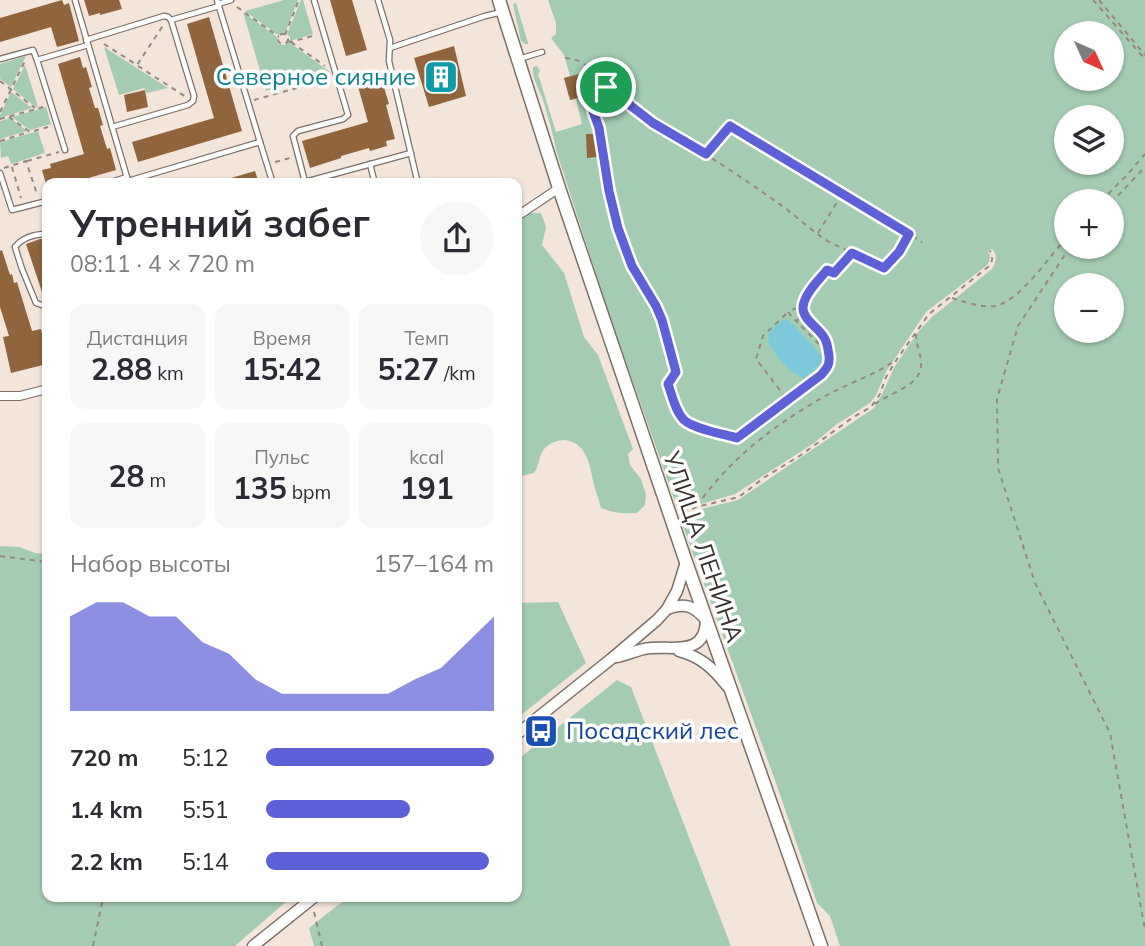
<!DOCTYPE html>
<html lang="ru">
<meta charset="utf-8">
<style>
body{margin:0;font-family:Mulish,sans-serif;background:#f7f7f7;color:#2b2b33;height:100vh;display:flex;flex-direction:column;font-size:26px;white-space:nowrap}
*{box-sizing:border-box;margin:0}
p{font-size:23px;color:#7c7c81}
.icon{flex:none;width:38px;height:38px;fill:none;stroke:currentColor;stroke-width:2;stroke-linecap:round;stroke-linejoin:round}
.map{position:relative;flex:1;overflow:hidden}
.side{position:absolute;left:42px;top:178px;width:480px;height:724px;display:flex;flex-direction:column;background:#fff;border-radius:14px;box-shadow:0 2px 5px #0004}
.side>*{flex:none}
.needle{width:46px;rotate:135deg}
.tools{position:absolute;left:1054px;top:21px;display:grid;gap:14px}
.tools a{display:grid;place-items:center;width:70px;height:70px;border-radius:50%;background:#fff;box-shadow:0 2px 5px #0004;font-size:35px}
.pin{position:absolute;display:grid;place-items:center;width:60px;height:60px;color:#fff;margin:-30px;border:4px solid #fff;border-radius:50%;box-shadow:0 2px 7px #0007}
.round{display:grid;place-items:center;flex:none;width:74px;height:74px;border-radius:37px;background:#f7f7f7}
.head{display:flex;align-items:center;justify-content:space-between;height:119px;padding:0 28px}
h1{font-size:38px;font-weight:700;line-height:52px}
.figures{display:grid;grid-template-columns:repeat(3,1fr);gap:10px;height:119px;padding:7px 28px}
.figures div{display:grid;align-content:center;border-radius:14px;background:#f7f7f7;text-align:center}
.figures b{font-size:30px;font-weight:700}
.figures small{font-size:19px;font-weight:400}
.figures p{font-size:19px}
.chart{height:196px;padding:14px 28px}
.chart p{display:flex;justify-content:space-between}
.chart svg{width:100%;height:126px;margin-top:7px;fill:#5e60d8;opacity:.7}
ul{padding:0 28px;list-style:none;font-size:23px}
li{display:grid;grid-template-columns:112px 84px 1fr;align-items:center;height:52px}
li i{height:18px;border-radius:9px;background:#5e60d8}
.map>svg:first-child{display:block}
</style>
<div class="map">
<svg width="1145" height="946" viewBox="0 0 1145 946">
<rect width="100%" height="100%" fill="#f3e5da"/>
<g fill="#a4ccb3" fill-rule="evenodd">
<path d="M284,0H298L285,33L278,35L245,11Z"/>
<path d="M301,0H303L313,34L290,41V37L287,34Z"/>
<path d="M548,0H1145V946H840L830,916L817,903L776,783L683,526L686,517L693,511L738,500L874,408L882,394L895,366L918,332L932,317L992,269C996,262 998,255 992,249L988,252L990,255L989,262L986,266L926,312L887,370L876,395L870,403L837,424L814,443L735,494L688,508L677,507L607,308L556,150C553,133 548,117 543,100C539,89 532,79 533,67L537,66L540,71L538,74L556,132L582,124L576,99L570,100L564,78L570,76L564,55L551,38L556,34V23ZM1066,33H1111V79H1066ZM1066,117H1111V163H1066ZM1066,201H1111V247H1066ZM1066,285H1111V331H1066Z"/>
<path d="M516,3L528,43V44H525L521,41L513,4Z"/>
<path d="M243,12L277,37V41L279,44L285,45L289,42L330,72L266,91Z"/>
<path d="M104,47L168,88L147,93L144,88L119,95Z"/>
<path d="M26,56L11,87L0,79V64Z"/>
<path d="M25,65L38,107H36L13,89Z"/>
<path d="M11,92L32,108L0,118V115Z"/>
<path d="M46,107L51,124L30,130L12,117Z"/>
<path d="M10,118L27,131L0,139V121Z"/>
<path d="M38,131L45,153L11,164L8,156L1,158L0,142Z"/>
<path d="M529,213H541L546,227L542,245L564,273L584,337L598,355L633,449L628,454L630,465L641,479L646,494L645,505L637,513C624,514 614,513 601,508C599,499 595,490 593,481C590,464 586,442 564,440C557,440 550,443 545,448C538,456 540,465 534,473L516,477V219Z"/>
<path d="M0,546L19,547L35,553L47,554V898H288V900L235,946H0Z"/>
<path d="M558,602L586,663L516,719V603Z"/>
<path d="M617,680L631,687L731,946H314L309,928L347,898H516V761Z"/>
</g>
<path fill="#7dc9db" d="M783,320H789L792,323L824,358L823,363L804,378C794,376 767,349 768,337C768,331 779,324 783,320Z"/>
<g fill="#90653d">
<path d="M62,0L64,5L69,3L79,41L57,47L51,27L0,42V18Z"/>
<path d="M84,0H119L122,9L100,15V13L89,16Z"/>
<path d="M330,0H352L367,50L346,56Z"/>
<path d="M209,17L242,131L138,162L132,142L214,118L187,24Z"/>
<path d="M454,46L466,96L429,107L414,58Z"/>
<path d="M80,57L83,68L86,67L92,87L89,88L95,108H98L103,125L100,126L107,149L110,148L116,170L68,184H46L42,170L51,168L50,164L84,154L58,64Z"/>
<path d="M376,71L377,74H380L389,104L386,105L395,139L386,141L387,146L370,151L369,148L341,156V158L310,168L302,141L368,122L355,76Z"/>
<path d="M579,74L585,96L570,100L564,78Z"/>
<path d="M145,90L148,107L127,112L124,95Z"/>
<path d="M586,134H597V157L587,158Z"/>
<path d="M255,171L259,184H221V181Z"/>
<path d="M40,239H47V302L45,301L26,244Z"/>
<path d="M2,250L10,275L12,274L14,283L17,282L32,331L41,329L44,345L47,344V364L11,373L3,337L9,336L0,307V251Z"/>
</g>
<g fill="none" stroke-linecap="round" stroke-linejoin="round">
<g stroke="#7c7066" stroke-width="7">
<g id="service">
<path d="M75,0L128,181L260,142L217,0"/>
<path d="M314,0L348,115L343,119L298,131L293,136L305,182L411,153"/>
<path d="M378,0L390,40L389,61L418,184"/>
<path d="M218,4L231,0"/>
<path d="M86,40L164,16L168,17L171,20L219,6"/>
<path d="M390,48L485,16L502,12"/>
<path d="M0,59L33,50L37,60L88,45"/>
<path d="M519,59L542,52"/>
<path d="M37,60L65,150"/>
<path d="M112,127L188,105L193,101L194,96L171,20"/>
<path d="M260,142L273,184"/>
<path d="M370,164L375,184"/>
<path d="M0,173L12,210L47,201"/>
<path d="M105,184L127,177"/>
<path d="M47,234C34,234 23,237 15,247L22,269L36,303L47,307"/>
</g>
</g>
<g stroke="#7c7066" stroke-width="10">
<g id="minor">
<path d="M516,217L559,188"/>
<path d="M0,396H20L47,389"/>
</g>
</g>
<g stroke="#7c7066" stroke-width="13">
<g id="tertiary">
<path d="M679,651C701,657 713,668 727,686"/>
<path d="M617,657C626,655 635,651 644,649C670,644 705,659 706,620C694,606 685,602 667,609"/>
<path d="M516,735L611,659L657,620L667,609L677,591L686,562"/>
<path d="M253,946L313,898"/>
</g>
</g>
<g stroke="#7c7066" stroke-width="15">
<path id="secondary" d="M499,0L559,188L686,562L821,946"/>
</g>
<g stroke="#928981" stroke-width="2" stroke-dasharray="5 5" stroke-linecap="butt">
<path d="M1093,0L1145,59"/>
<path d="M1099,0L1145,55"/>
<path d="M237,7L279,37"/>
<circle cx="283" cy="39" r="5"/>
<path d="M285,35L299,0"/>
<path d="M288,41L291,42L316,35"/>
<path d="M291,42L325,66"/>
<path d="M104,44L137,65L164,24"/>
<path d="M565,58C590,58 615,92 633,108C655,126 681,138 705,154C732,171 760,190 785,208C798,218 810,229 823,238C832,245 843,247 852,253L834,273L827,269L807,295L804,304"/>
<path d="M138,66L186,97"/>
<path d="M0,81L35,108"/>
<path d="M586,91L599,128L609,191L618,228L632,266L656,306L662,320L676,372L668,384C672,395 675,411 684,420C694,429 723,434 737,438L821,375C828,368 830,364 829,355C828,349 828,344 825,338C818,325 804,321 803,305L788,312L797,322"/>
<path d="M584,92L610,87"/>
<path d="M254,100L329,79"/>
<path d="M0,112L25,61"/>
<path d="M9,117L30,132L48,127"/>
<path d="M0,119L43,107"/>
<path d="M0,141L29,132"/>
<path d="M706,154L730,126L922,242"/>
<path d="M27,161L59,152"/>
<path d="M275,162L290,158"/>
<path d="M12,167L21,198"/>
<path d="M4,168L26,161L37,194"/>
<path d="M1101,201L1127,175L1145,154"/>
<path d="M1111,203L1145,167"/>
<path d="M818,233L842,194"/>
<path d="M1070,247L1018,326L997,399L998,468L1035,583L1110,733L1145,930"/>
<path d="M853,254L868,263L884,268L899,252L909,234"/>
<path d="M952,298C965,302 981,308 995,306C1019,302 1050,256 1066,238"/>
<path d="M802,309L797,322L828,353"/>
<path d="M786,398L756,359L763,336L787,313"/>
<path d="M875,404C890,392 924,386 921,361C920,352 916,344 916,334"/>
<path d="M697,506C730,458 778,422 829,394C851,382 875,375 896,360"/>
<path d="M683,513L696,507L739,497L765,477L801,455L852,418L871,407L880,394L886,377L897,359L929,314L988,267C993,262 993,257 990,251"/>
<path d="M0,556L47,562"/>
<path d="M314,912L322,946"/>
<path d="M93,946L103,898"/>
</g>
<use href="#service" stroke="#fff" stroke-width="4.5"/>
<use href="#minor" stroke="#fff" stroke-width="8"/>
<use href="#tertiary" stroke="#fff" stroke-width="10"/>
<use href="#secondary" stroke="#fff" stroke-width="12"/>
</g>
<g fill="none" stroke-linecap="round" stroke-linejoin="round">
<g stroke="#fff" stroke-width="14">
<path id="route" d="M606,87H612L631,106L653,123L706,154L730,126L909,234L899,252L884,268L852,253L834,273L827,270C819,280 804,294 803,307C802,320 820,328 825,339C828,345 828,350 829,356C830,365 827,368 821,375L737,438C723,434 694,429 684,420C675,411 672,395 668,384L676,372L662,320L656,306L632,266L618,228L609,191L599,128L586,91Z"/>
</g>
<use href="#route" stroke="#5e60d8" stroke-width="9"/>
</g>
<defs>
<g id="building-square" transform="scale(1.75)"><rect x="-9" y="-9" width="18" height="18" rx="4" fill="#0f9aa8" stroke="#fff"/><path d="M-4-6H4V6H1V3H-1V6H-4ZM-2.5-4.3h1.7v1.8h-1.7ZM.8-4.3h1.7v1.8H.8ZM-2.5-1h1.7V.8h-1.7ZM.8-1h1.7V.8H.8Z" fill="#fff"/></g>
<g id="bus-square" transform="scale(1.75)"><rect x="-9" y="-9" width="18" height="18" rx="4" fill="#1a4fb4" stroke="#fff"/><path d="M-5-6H5V4H4V6H2V4H-2V6H-4V4H-5ZM-3.5-4V0h7V-4ZM-3.5 1.2v1.5H-2V1.2ZM2 1.2v1.5H3.5V1.2Z" fill="#fff"/></g>
</defs>
<g fill-rule="evenodd">
<use href="#building-square" x="441" y="77"/>
<use href="#bus-square" x="541" y="731"/>
</g>
<g text-anchor="middle" stroke-width="7" stroke-linejoin="round" paint-order="stroke">
<g font-size="24" fill="#0d838f" stroke="#fff" text-anchor="end">
<text x="416" y="85">Северное сияние</text>
</g>
<g font-size="24" fill="#36312d" stroke="#fff">
<text transform="translate(703 547) rotate(71)" y="8">УЛИЦА ЛЕНИНА</text>
</g>
<g font-size="24" fill="#164399" stroke="#fff" text-anchor="start">
<text x="566" y="739">Посадский лес</text>
</g>
</g>
</svg>
<div class="tools">
<a><svg class="needle" viewBox="-14 -14 28 28"><path d="M0-13l5 13h-10z" fill="#e53935"/><path d="M0 13l5-13h-10z" fill="#7c7c81"/></svg></a>
<a><svg class="icon" aria-label="layers" viewBox="0 0 24 24"><path d="M12 4l9 5-9 5-9-5zM3 14l9 5 9-5"/></svg></a>
<a>+</a>
<a>−</a>
</div>
<div class="pin" style="left:606px;top:87px;background:#1e9e55"><svg class="icon" aria-label="arrive" viewBox="0 0 24 24"><path d="M6 21V4h12l-3 4 3 4H6"/></svg></div>
<section class="side">
<div class="head"><div><h1>Утренний забег</h1><p>08:11 · 4 × 720 m</p></div><a class="round"><svg class="icon" aria-label="share" viewBox="0 0 24 24"><path d="M12 15V3M7 8l5-5 5 5M5 13v7h14v-7"/></svg></a></div>
<div class="figures">
<div><p>Дистанция</p><b>2.88<small> km</small></b></div>
<div><p>Время</p><b>15:42</b></div>
<div><p>Темп</p><b>5:27<small> /km</small></b></div>
</div>
<div class="figures">
<div><b>28<small> m</small></b></div>
<div><p>Пульс</p><b>135<small> bpm</small></b></div>
<div><p>kcal</p><b>191</b></div>
</div>
<div class="chart"><p><span>Набор высоты</span>157–164 m</p>
<svg viewBox="0 0 160 44" preserveAspectRatio="none"><path d="M0 44V11L10 6L20 6L30 11L40 11L50 20L60 24L70 33L80 38L90 38L100 38L110 38L120 38L130 33L140 29L150 20L160 11V44z"/></svg>
</div>
<ul>
<li><b>720 m</b>5:12<i style="width:100%"></i></li>
<li><b>1.4 km</b>5:51<i style="width:63%"></i></li>
<li><b>2.2 km</b>5:14<i style="width:98%"></i></li>
</ul>
</section>
</div>
